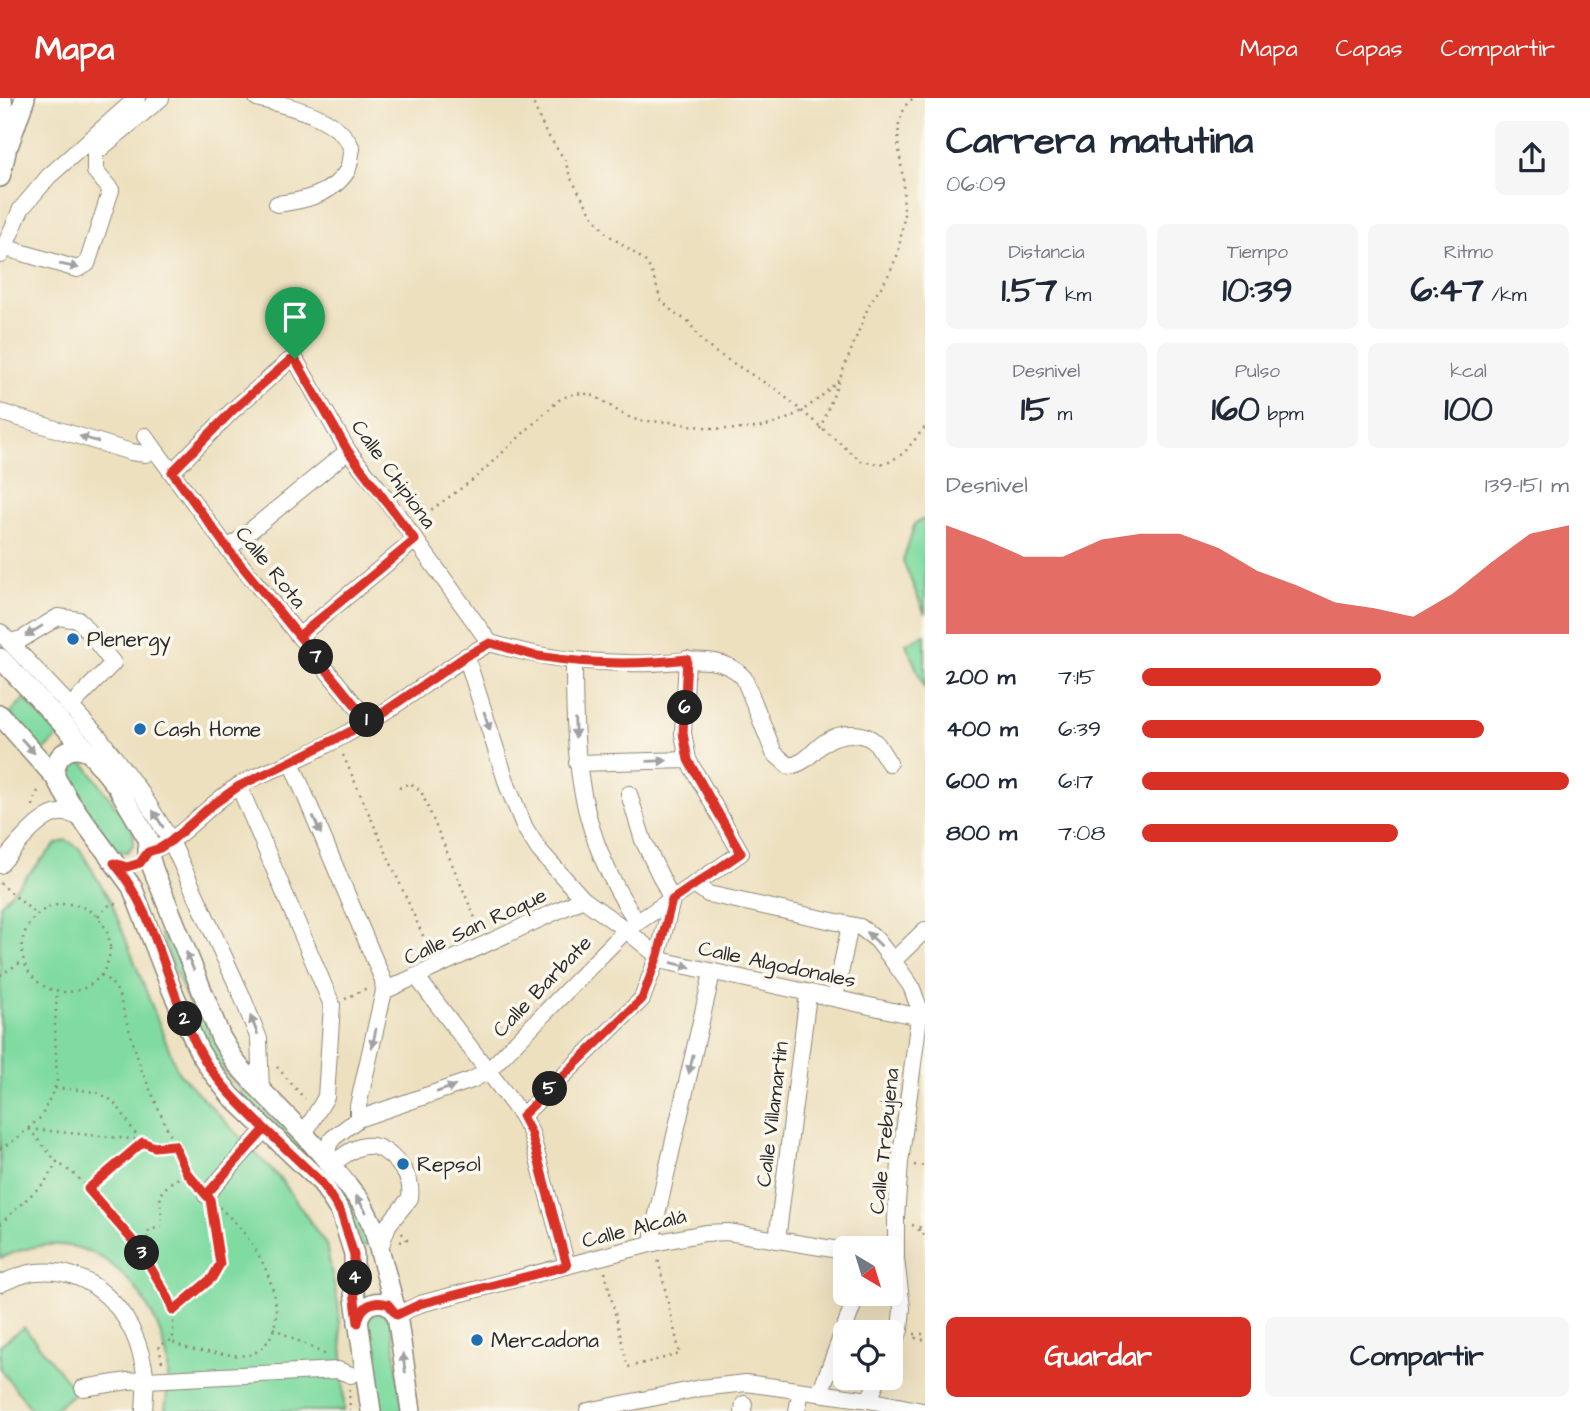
<!DOCTYPE html>
<html lang="es">
<meta charset="utf-8">
<style>
body{margin:0;font-family:"Architects Daughter",sans-serif;background:#f6f6f7;color:#1f2937;height:100vh;display:flex;flex-direction:column;font-size:26px;white-space:nowrap}
*{box-sizing:border-box;margin:0}
p{font-size:23px;color:#747a83}
.icon{flex:none;width:38px;height:38px;fill:none;stroke:currentColor;stroke-width:2;stroke-linecap:round;stroke-linejoin:round}
.map{position:relative;flex:1;overflow:hidden}
.sheet{display:flex;flex-direction:column;background:#fff;width:665px}
.sheet>*{flex:none}
.needle{width:46px;rotate:142deg}
.tools{position:absolute;left:833px;top:1138px;display:grid;gap:14px}
.tools a{display:grid;place-items:center;width:70px;height:70px;border-radius:10px;background:#fff;box-shadow:0 7px 28px #0002;font-size:35px}
.pin{position:absolute;display:grid;place-items:center;width:60px;height:60px;color:#fff;margin:-72px -30px;border-radius:50% 50% 50% 0;rotate:-45deg;box-shadow:0 0 7px #0007}
.pin .icon{rotate:45deg}
.km{position:absolute;width:35px;height:35px;margin:-18px;border-radius:50%;background:#222;color:#fff;font-size:19px;line-height:35px;text-align:center}
.round{display:grid;place-items:center;flex:none;width:74px;height:74px;border-radius:10px;background:#f6f6f7}
.head{display:flex;align-items:center;justify-content:space-between;height:119px;padding:0 21px}
h1{font-size:38px;font-weight:800;line-height:52px}
.figures{display:grid;grid-template-columns:repeat(3,1fr);gap:10px;height:119px;padding:7px 21px}
.figures div{display:grid;align-content:center;border-radius:10px;background:#f6f6f7;text-align:center}
.figures b{font-size:35px;font-weight:800}
.figures small{font-size:19px;font-weight:400}
.figures p{font-size:19px}
.chart{height:196px;padding:14px 21px}
.chart p{display:flex;justify-content:space-between}
.chart svg{width:100%;height:126px;margin-top:7px;fill:#d93025;opacity:.7}
.button{display:flex;gap:14px;margin-top:auto;padding:14px 21px}
.button a{flex:1;height:80px;border-radius:10px;background:#d93025;color:#fff;font-size:28px;font-weight:800;line-height:80px;text-align:center}
.button a+a{background:#f6f6f7;color:#1f2937}
ul{padding:0 21px;list-style:none;font-size:23px}
li{display:grid;grid-template-columns:112px 84px 1fr;align-items:center;height:52px}
li i{height:18px;border-radius:9px;background:#d93025}
header{display:flex;align-items:center;gap:42px;box-sizing:border-box;height:98px;padding:0 35px;background:#d93025;color:#fff}
header strong{font-size:33px}
nav{display:flex;gap:38px;margin-inline-start:auto;font-size:24px}
main{display:flex;flex:1;min-height:0}
.map>svg:first-child{display:block}
</style>
<header>
<strong>Mapa</strong>
<nav><a>Mapa</a><a>Capas</a><a>Compartir</a></nav>
</header>
<main>
<div class="map">
<svg width="925" height="1313" viewBox="0 0 925 1313">
<rect width="100%" height="100%" fill="#fbf7ec"/>
<filter id="ink" filterUnits="userSpaceOnUse"><feTurbulence type="fractalNoise" baseFrequency=".0143" numOctaves="2"/><feDisplacementMap in="SourceGraphic" scale="14" xChannelSelector="R" yChannelSelector="G"/><feConvolveMatrix kernelMatrix="1 2 1 2 8 2 1 2 1" color-interpolation-filters="sRGB"/></filter>
<filter id="wash" filterUnits="userSpaceOnUse"><feTurbulence type="fractalNoise" baseFrequency=".00686" numOctaves="4" result="noise"/><feDisplacementMap in="SourceGraphic" scale="28" xChannelSelector="R" yChannelSelector="G"/><feGaussianBlur stdDeviation="1.57" result="paint"/><feColorMatrix in="noise" values="0 0 0 0 0 0 0 0 0 0 0 0 0 0 0 0 0 1.4 0 .05"/><feComposite in="paint" operator="in"/></filter>
<g filter="url(#wash)">
<rect width="100%" height="100%" fill="#ede0bf"/>
<g fill="#80dba1" stroke="#568366" stroke-width="2">
<path d="M925,421V516L903,463L915,425Z"/>
<path d="M925,536V591L906,546Z"/>
<path d="M24,601L59,638L44,653L10,615Z"/>
<path d="M70,662H77L85,666L133,732L134,746L127,754L117,753L65,681L64,668Z"/>
<path d="M66,742L79,750L111,804L178,974L283,1084L326,1147L338,1205L343,1258L344,1313H165C167,1295 170,1277 167,1259C155,1202 111,1143 47,1147C31,1148 15,1154 0,1160V807L56,746Z"/>
<path d="M167,831C187,881 204,932 235,976C247,993 261,1005 276,1019C315,1057 352,1093 369,1146L362,1149L357,1134L221,970L205,946L160,835Z"/>
<path d="M380,1213L391,1221L403,1313H381L367,1223L373,1214Z"/>
<path d="M24,1229L76,1294L52,1313H33L0,1271V1247Z"/>
</g>
</g>
<g filter="url(#ink)">
<g fill="none" stroke-linecap="round" stroke-linejoin="round">
<g stroke="#8c8675" stroke-width="18">
<g id="minor">
<path d="M257,0C289,9 338,17 352,51C350,58 350,68 347,73C332,97 302,103 277,106"/>
<path d="M3,149L77,171L87,166L111,92L95,73V55L161,0"/>
<path d="M1,157L21,111L49,78L137,0"/>
<path d="M0,314L131,354L145,356L155,353"/>
<path d="M145,338L228,451L369,624"/>
<path d="M172,374L233,312L289,263L295,261L348,353L378,390L490,545"/>
<path d="M228,451L348,353"/>
<path d="M0,534L99,639L142,696L171,743L242,898L259,941L261,993"/>
<path d="M299,538L415,442"/>
<path d="M9,544L22,541L58,519L79,522L113,565L70,609"/>
<path d="M466,558L508,689L525,730L539,752L583,801L626,832L664,863L920,919"/>
<path d="M574,562C574,664 578,736 637,824"/>
<path d="M291,664L383,882L384,893L358,1008V1021"/>
<path d="M577,665L688,662"/>
<path d="M239,688L332,907L326,999L304,1036"/>
<path d="M148,754C180,744 208,706 238,688C253,679 271,673 287,666C314,654 342,639 368,624C410,600 447,568 490,545C518,553 546,560 575,562C600,564 627,566 652,565C682,564 721,554 744,580L774,655L789,668C807,665 811,654 825,644C840,634 864,632 877,646C881,652 885,659 889,665"/>
<path d="M0,767C13,752 39,717 59,715C67,714 73,717 81,720"/>
<path d="M694,786L708,796L860,829L877,842L893,863L911,888L920,912L900,1065L896,1119V1161L902,1210L900,1232L891,1253"/>
<path d="M893,863L925,832"/>
<path d="M416,878L522,1018L531,1035L567,1168"/>
<path d="M384,893L583,801"/>
<path d="M835,900L850,827"/>
<path d="M522,1018L642,901L658,857L672,802L643,742L629,696"/>
<path d="M326,1061L329,1046L333,1040L358,1021L472,982L488,973L626,832L741,755L688,662L683,635L687,561"/>
<path d="M331,1067C356,1047 374,1037 398,1065C407,1076 412,1084 410,1100L388,1127L380,1150"/>
<path d="M206,1097L265,1031"/>
<path d="M777,1142L808,896"/>
<path d="M654,1145L653,1134L712,875"/>
<path d="M0,1186C11,1181 24,1175 36,1174C92,1168 132,1213 143,1265C147,1280 145,1297 144,1313"/>
<path d="M397,1217L420,1206L654,1145L705,1135L728,1134L845,1153"/>
<path d="M83,1290L128,1283L338,1272L351,1277"/>
<path d="M820,1295L852,1210"/>
<path d="M869,1302L879,1279"/>
<path d="M588,1313L701,1290L746,1285L869,1302L922,1313"/>
<path d="M743,1313L744,1306"/>
<path d="M797,1313L801,1293"/>
</g>
</g>
<g stroke="#8c8675" stroke-width="22">
<g id="major">
<path d="M9,46L25,0"/>
<path d="M0,79L6,54L2,0"/>
<path d="M0,560L90,655L117,688L148,741V754L153,771L221,940L236,965L253,984L304,1036L331,1067L361,1104L373,1128L397,1217L411,1313"/>
<path d="M0,617L55,679L69,703L132,789L172,892L199,953L211,972L231,998L322,1085L341,1115L354,1156V1194L371,1313"/>
<path d="M55,679C53,657 71,644 90,655"/>
<path d="M358,1225C360,1209 372,1201 388,1206L397,1217"/>
</g>
</g>
<g stroke="#8c8675" stroke-width="2.5" stroke-dasharray="2 5" stroke-linecap="butt">
<path d="M531,0L545,33L565,62L570,79L594,120L607,136L644,162L651,172L661,202L673,214L689,224L699,239L712,252L778,293L861,363L879,366L889,364L904,355L925,329"/>
<path d="M820,331L869,207L887,180L898,156L904,120L903,82L898,44L899,25L905,8L913,0"/>
<path d="M420,420L474,381L559,302C595,282 606,313 637,322C647,324 659,323 670,324C715,331 760,340 801,313C815,305 827,293 839,282"/>
<path d="M343,657L431,856"/>
<path d="M399,690L410,685L421,693L478,827L461,834L460,841"/>
<path d="M33,708L34,701L40,689"/>
<path d="M0,785L37,817"/>
<circle cx="66" cy="850" r="44"/>
<path d="M98,818L108,808L119,805"/>
<path d="M0,877L23,863"/>
<path d="M101,877L111,884L118,894L141,971L187,1075L195,1085"/>
<path d="M345,901L367,890"/>
<path d="M277,969L305,1001"/>
<path d="M55,990C73,992 99,990 113,1004C135,1025 134,1057 174,1047"/>
<path d="M29,1031L57,1064L75,1077L96,1098L140,1151L169,1201L173,1213V1244C188,1253 209,1254 225,1256C243,1259 256,1259 268,1243C290,1210 262,1156 240,1130C233,1122 224,1114 217,1107"/>
<path d="M29,1031L140,1042"/>
<path d="M0,1051L16,1041L41,1019L57,985L55,928L57,893"/>
<path d="M914,1067L925,1068"/>
<path d="M88,1091L143,1044"/>
<path d="M0,1126L45,1084L57,1064"/>
<path d="M912,1127L925,1131"/>
<path d="M918,1131L925,1138"/>
<path d="M400,1144L407,1142L401,1134"/>
<path d="M145,1160L149,1156L147,1135L152,1131L160,1130L162,1126L160,1096L170,1085L187,1075"/>
<path d="M605,1174L628,1269L680,1256L658,1161"/>
<path d="M173,1213L212,1180L221,1166L212,1111"/>
<path d="M273,1230L326,1257"/>
<path d="M914,1236H925"/>
<path d="M915,1240L925,1242"/>
<path d="M162,1264L159,1247L172,1242"/>
<path d="M349,1291L350,1313"/>
</g>
<use href="#minor" stroke="#fff" stroke-width="16"/>
<use href="#major" stroke="#fff" stroke-width="19"/>
</g>
<defs><path id="oneway-solid" d="M-6-.8H1V-3.2L6.5 0L1 3.2V.8H-6Z" transform="scale(1.75)"/></defs>
<g fill="#a0a0a0">
<use href="#oneway-solid" transform="translate(69 168) rotate(12)"/>
<use href="#oneway-solid" transform="translate(89 341) rotate(-163)"/>
<use href="#oneway-solid" transform="translate(34 533) rotate(148)"/>
<use href="#oneway-solid" transform="translate(487 623) rotate(72)"/>
<use href="#oneway-solid" transform="translate(575 630) rotate(88)"/>
<use href="#oneway-solid" transform="translate(28 648) rotate(48)"/>
<use href="#oneway-solid" transform="translate(657 663) rotate(-2)"/>
<use href="#oneway-solid" transform="translate(158 721) rotate(-122)"/>
<use href="#oneway-solid" transform="translate(317 727) rotate(67)"/>
<use href="#oneway-solid" transform="translate(874 841) rotate(-136)"/>
<use href="#oneway-solid" transform="translate(190 863) rotate(-112)"/>
<use href="#oneway-solid" transform="translate(681 867) rotate(14)"/>
<use href="#oneway-solid" transform="translate(254 927) rotate(-112)"/>
<use href="#oneway-solid" transform="translate(374 940) rotate(102)"/>
<use href="#oneway-solid" transform="translate(691 966) rotate(103)"/>
<use href="#oneway-solid" transform="translate(446 991) rotate(-19)"/>
<use href="#oneway-solid" transform="translate(361 1106) rotate(-122)"/>
<use href="#oneway-solid" transform="translate(404 1265) rotate(-98)"/>
</g>
</g>
<g fill="none" stroke-linecap="round" stroke-linejoin="round" filter="url(#ink)">
<g stroke="#fff" stroke-width="14">
<path id="route" d="M295,261L348,353L415,442L299,538L369,624L290,664L239,688L211,708L171,743L160,750L148,754L140,765L127,769L114,765C158,818 167,894 200,954C216,984 241,1007 265,1031L206,1097L187,1075L174,1047L154,1049L143,1044L88,1091L140,1151L169,1201L173,1213L212,1180L220,1166L210,1101L206,1097L265,1031L322,1085L341,1115L354,1157V1194L358,1225C360,1209 372,1201 388,1206L397,1217L420,1206L567,1168L531,1035L522,1018L642,901L658,857L672,802L741,755L688,662L683,635L687,561C638,567 586,566 538,558C522,555 506,549 490,545L466,558L369,624L228,451L172,374L233,312L289,263L295,261"/>
</g>
<use href="#route" stroke="#d93025" stroke-width="9"/>
</g>
<g fill="#1f6fb2" stroke="#fbf7ec" stroke-width="2.5">
<circle cx="73" cy="541" r="7"/>
<circle cx="140" cy="631" r="7"/>
<circle cx="403" cy="1066" r="7"/>
<circle cx="477" cy="1242" r="7"/>
</g>
<g text-anchor="middle" stroke-width="7" stroke-linejoin="round" paint-order="stroke">
<g font-size="21" fill="#2b2b2b" stroke="#fbf7ec">
<text transform="translate(394 376) rotate(54)" y="7">Calle Chipiona</text>
<text transform="translate(271 469) rotate(51)" y="7">Calle Rota</text>
<text transform="translate(475 828) rotate(-25)" y="7">Calle San Roque</text>
<text transform="translate(777 866) rotate(12)" y="7">Calle Algodonales</text>
<text transform="translate(542 888) rotate(-46)" y="7">Calle Barbate</text>
<text transform="translate(772 1016) rotate(-83)" y="7">Calle Villamartin</text>
<text transform="translate(884 1043) rotate(-84)" y="7">Calle Trebujena</text>
<text transform="translate(634 1130) rotate(-14)" y="7">Calle Alcalá</text>
</g>
<g font-size="21" fill="#2b2b2b" stroke="#fbf7ec" text-anchor="start">
<text x="87" y="548">Plenergy</text>
<text x="154" y="638">Cash Home</text>
<text x="417" y="1073">Repsol</text>
<text x="491" y="1249">Mercadona</text>
</g>
</g>
</svg>
<div class="tools">
<a><svg class="needle" viewBox="-14 -14 28 28"><path d="M0-13l5 13h-10z" fill="#e53935"/><path d="M0 13l5-13h-10z" fill="#747a83"/></svg></a>
<a><svg class="icon" aria-label="locate" viewBox="0 0 24 24"><circle cx="12" cy="12" r="6"/><path d="M12 2v4M12 18v4M2 12h4M18 12h4"/></svg></a>
</div>
<div class="pin" style="left:295px;top:261px;background:#1e9e55"><svg class="icon" aria-label="arrive" viewBox="0 0 24 24"><path d="M6 21V4h12l-3 4 3 4H6"/></svg></div>
<b class="km" style="left:367px;top:622px">1</b>
<b class="km" style="left:185px;top:921px">2</b>
<b class="km" style="left:142px;top:1155px">3</b>
<b class="km" style="left:355px;top:1180px">4</b>
<b class="km" style="left:550px;top:991px">5</b>
<b class="km" style="left:685px;top:610px">6</b>
<b class="km" style="left:316px;top:559px">7</b>
</div>
<section class="sheet">
<div class="head"><div><h1>Carrera matutina</h1><p>06:09</p></div><a class="round"><svg class="icon" aria-label="share" viewBox="0 0 24 24"><path d="M12 15V3M7 8l5-5 5 5M5 13v7h14v-7"/></svg></a></div>
<div class="figures">
<div><p>Distancia</p><b>1.57<small> km</small></b></div>
<div><p>Tiempo</p><b>10:39</b></div>
<div><p>Ritmo</p><b>6:47<small> /km</small></b></div>
</div>
<div class="figures">
<div><p>Desnivel</p><b>15<small> m</small></b></div>
<div><p>Pulso</p><b>160<small> bpm</small></b></div>
<div><p>kcal</p><b>100</b></div>
</div>
<div class="chart"><p><span>Desnivel</span>139–151 m</p>
<svg viewBox="0 0 160 44" preserveAspectRatio="none"><path d="M0 44V6L10 11L20 17L30 17L40 11L50 9L60 9L70 14L80 22L90 27L100 33L110 35L120 38L130 30L140 19L150 9L160 6V44z"/></svg>
</div>
<ul>
<li><b>200 m</b>7:15<i style="width:56%"></i></li>
<li><b>400 m</b>6:39<i style="width:80%"></i></li>
<li><b>600 m</b>6:17<i style="width:100%"></i></li>
<li><b>800 m</b>7:08<i style="width:60%"></i></li>
</ul>
<div class="button"><a>Guardar</a><a>Compartir</a></div>
</section>
</main>
